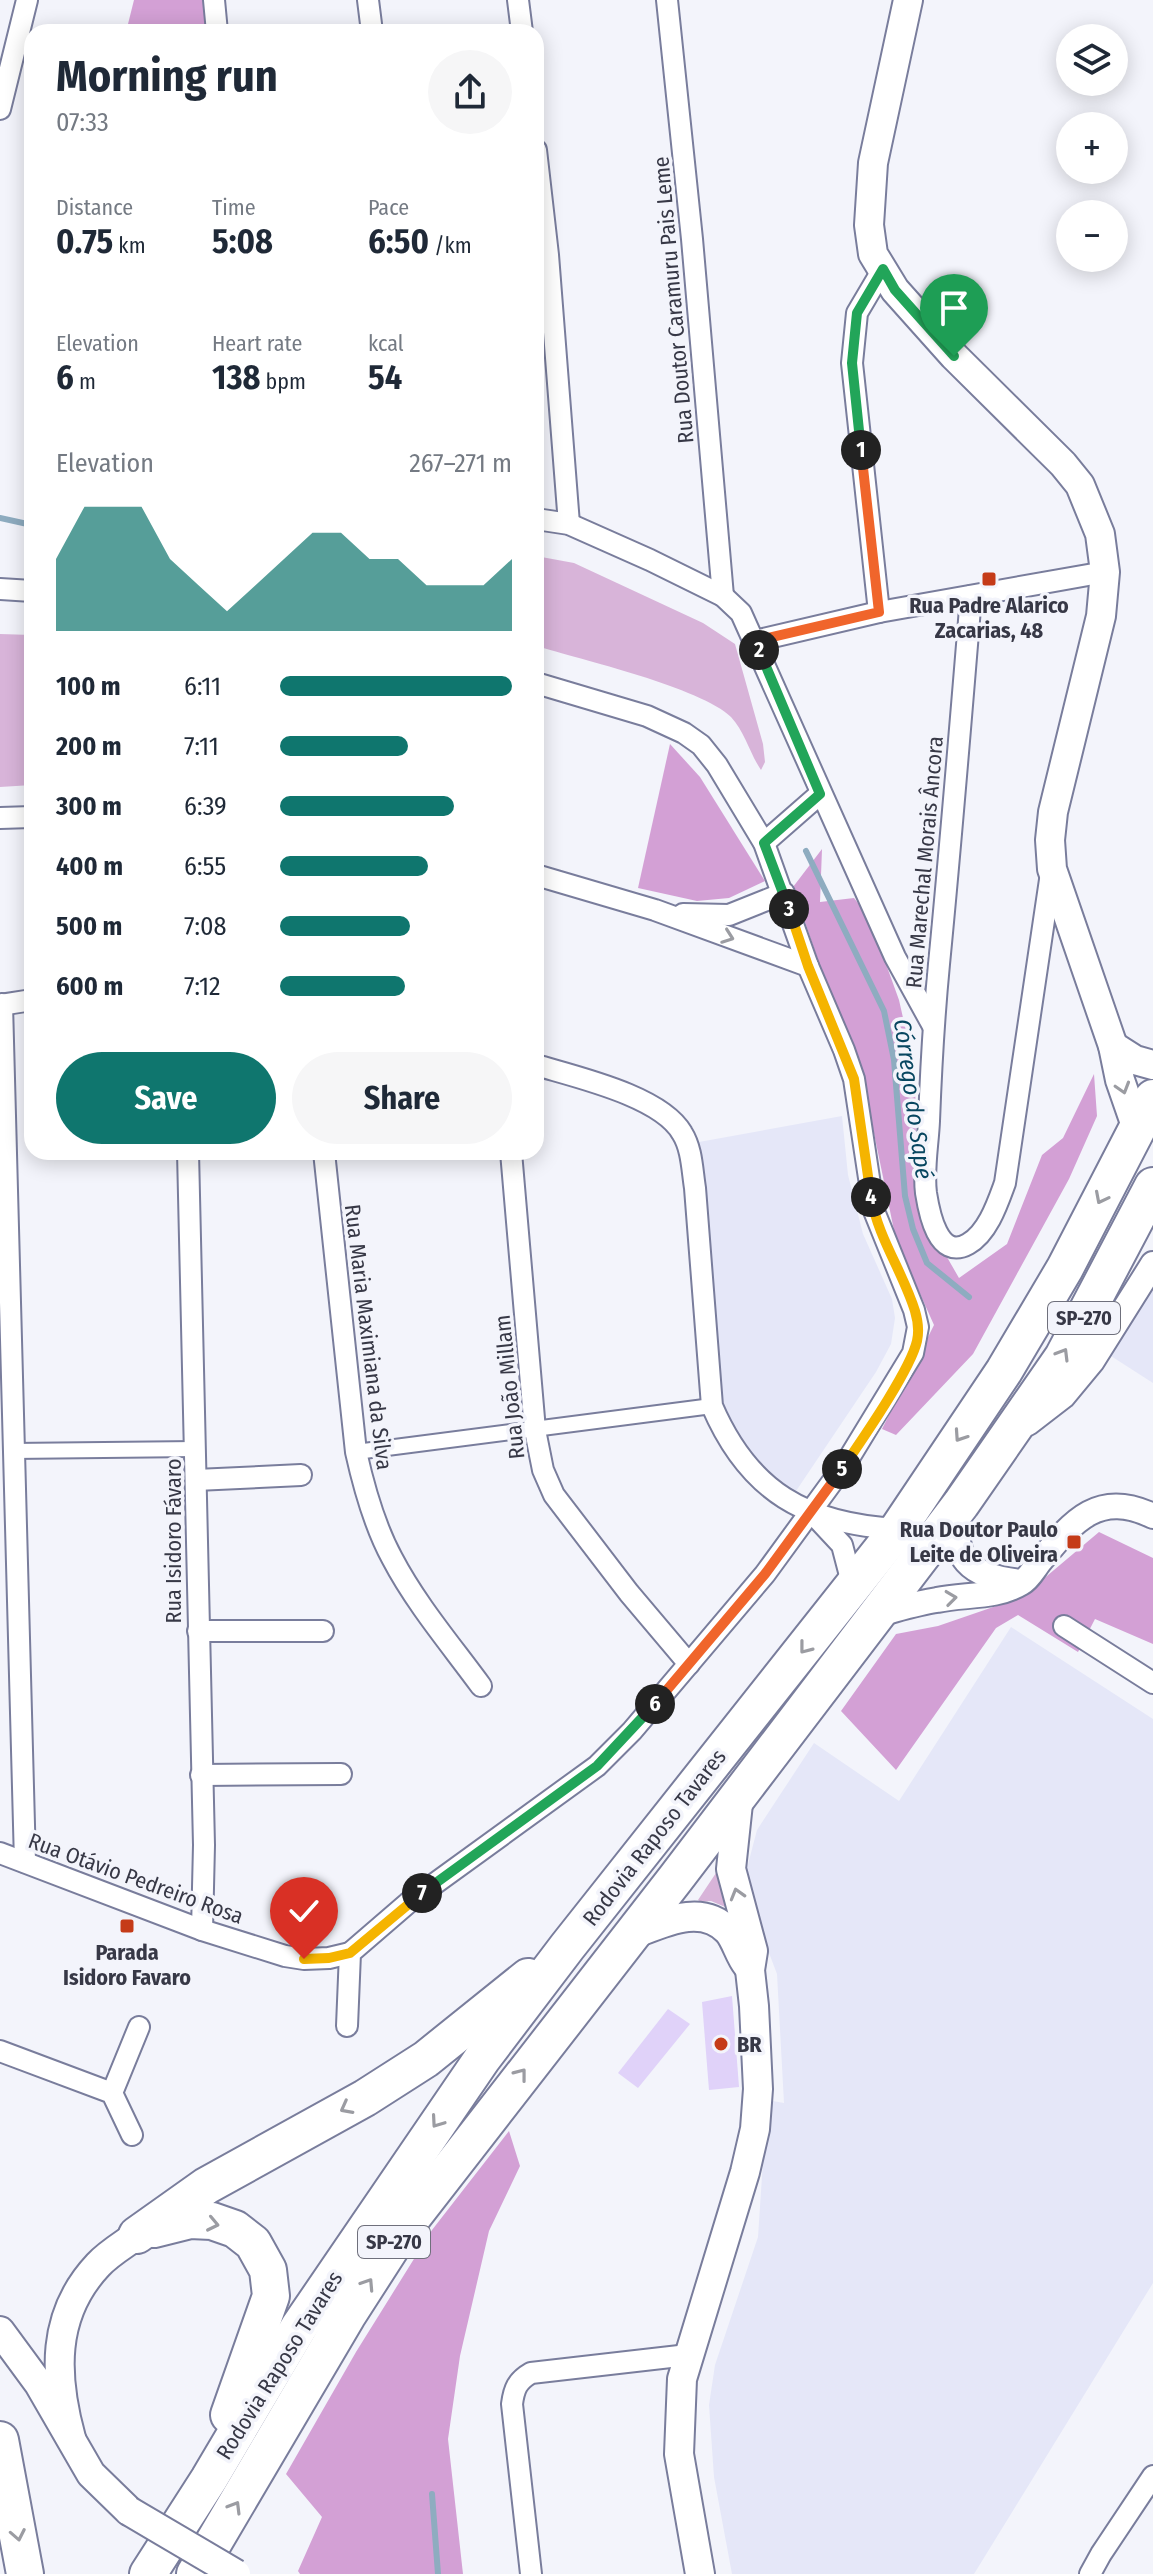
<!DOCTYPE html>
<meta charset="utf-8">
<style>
body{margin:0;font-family:"Fira Sans Condensed",sans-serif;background:#f6f6f7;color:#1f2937;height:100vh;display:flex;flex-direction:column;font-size:30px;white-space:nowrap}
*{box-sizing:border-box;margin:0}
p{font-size:26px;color:#747a83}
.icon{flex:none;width:44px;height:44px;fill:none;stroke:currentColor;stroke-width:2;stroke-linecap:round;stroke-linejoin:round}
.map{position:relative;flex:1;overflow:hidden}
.panel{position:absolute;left:24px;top:24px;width:520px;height:1136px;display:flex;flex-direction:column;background:#fff;border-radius:24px;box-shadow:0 4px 20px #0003}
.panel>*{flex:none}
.fabs{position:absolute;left:1056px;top:24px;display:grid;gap:16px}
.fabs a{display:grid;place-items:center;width:72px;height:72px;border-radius:50%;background:#fff;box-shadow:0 4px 20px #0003;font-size:40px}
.pin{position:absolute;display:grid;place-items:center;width:68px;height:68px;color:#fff;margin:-82px -34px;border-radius:50% 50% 50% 0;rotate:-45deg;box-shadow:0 0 8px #0007}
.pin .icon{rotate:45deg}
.km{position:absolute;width:40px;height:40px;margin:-20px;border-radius:50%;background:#222;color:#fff;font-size:22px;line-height:40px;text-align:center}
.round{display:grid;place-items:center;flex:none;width:84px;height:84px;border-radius:42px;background:#f6f6f7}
.overview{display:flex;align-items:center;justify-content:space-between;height:136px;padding:0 32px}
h1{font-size:44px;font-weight:700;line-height:60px}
.metrics{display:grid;grid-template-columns:repeat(3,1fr);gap:12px;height:136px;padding:8px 32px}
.metrics div{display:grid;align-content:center}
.metrics b{font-size:34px;font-weight:700}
.metrics small{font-size:22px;font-weight:400}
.metrics p{font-size:22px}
.chart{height:224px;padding:16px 32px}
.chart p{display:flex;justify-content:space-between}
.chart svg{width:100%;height:144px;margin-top:8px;fill:#0f766e;opacity:.7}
.primary-button{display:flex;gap:16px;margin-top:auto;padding:16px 32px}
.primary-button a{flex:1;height:92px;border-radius:48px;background:#0f766e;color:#fff;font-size:32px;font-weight:700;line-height:92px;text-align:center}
.primary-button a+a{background:#f6f6f7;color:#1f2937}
ul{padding:0 32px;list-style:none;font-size:26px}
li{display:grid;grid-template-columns:128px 96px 1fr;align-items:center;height:60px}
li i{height:20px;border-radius:10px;background:#0f766e}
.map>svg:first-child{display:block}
</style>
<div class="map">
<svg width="1153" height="2574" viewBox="0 0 1153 2574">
<rect width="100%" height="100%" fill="#f3f4fb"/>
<g fill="#e5e7f8">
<path d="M842,1116L848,1175L863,1234L892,1299L895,1318L891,1344L876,1372L794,1494L760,1466L721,1411L699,1142Z"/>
<path d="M1153,1287V1383L1111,1356Z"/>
<path d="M1011,1627L1153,1719V2283L974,2574H732L714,2477L709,2405L715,2365L758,2237L767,2100L784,2103L777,1974L755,1916L746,1872L757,1830L814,1743L899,1801Z"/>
</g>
<g fill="#d8b4d9">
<path d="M536,556L574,563L703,623L735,644L763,744L765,762L761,770C750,754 745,732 731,717C702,688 580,659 536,646Z"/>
<path d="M0,634L32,635V785L0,787Z"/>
<path d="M718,1870L730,1909L711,1901L701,1902L698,1900Z"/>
</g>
<g fill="#d3a0d5">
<path d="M134,0H204L208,32H126Z"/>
<path d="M670,744L700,777L765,881L729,898L697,901L638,888Z"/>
<path d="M822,849L820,902L854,898L869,917L899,1000L915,1071L917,1205L959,1278L1007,1244L1042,1155L1063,1138L1094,1074L1097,1116L1069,1179L973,1354L896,1435L882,1429L934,1325L896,1240L869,1109L793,887Z"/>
<path d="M1099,1532L1153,1558V1644L1095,1619L1078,1652L1018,1615L996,1628L896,1770L841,1711L896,1634L938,1626L1022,1597Z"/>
<path d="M509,2131L520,2166L489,2231L460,2356L448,2439L463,2574H300L298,2571L322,2517L286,2474L356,2352L432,2230Z"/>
</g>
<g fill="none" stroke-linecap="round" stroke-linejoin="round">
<g stroke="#8eacc0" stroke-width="6">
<path d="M0,518L32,525"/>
<path d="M806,851L884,1011L894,1060L905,1196L913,1229L927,1263L969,1297"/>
<path d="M432,2494L438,2574"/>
</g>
</g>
<g fill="#e0d2f9">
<path d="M732,1996L739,2087L709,2090L702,2002Z"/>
<path d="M668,2009L690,2024L638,2088L618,2073Z"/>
</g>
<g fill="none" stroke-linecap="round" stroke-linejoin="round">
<g stroke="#797d9c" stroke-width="18">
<g id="pedestrian">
<path d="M12,1451L196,1449"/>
<path d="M356,1452L712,1406"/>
</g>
</g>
<g stroke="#797d9c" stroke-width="24">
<g id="minor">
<path d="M214,0L217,32"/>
<path d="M368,0L372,32"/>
<path d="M518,0L522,32"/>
<path d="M667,0L692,239L723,596"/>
<path d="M0,109L27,0"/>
<path d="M536,150L548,255L569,524"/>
<path d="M536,519L569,524L650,560L723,596L741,613L895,957L933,1026"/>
<path d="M0,589L32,591"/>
<path d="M971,596C961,719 951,841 939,964C934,1016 931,1068 929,1121C928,1144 923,1170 926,1193C929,1212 938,1261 968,1244C988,1233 998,1202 1005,1183L1051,873"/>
<path d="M879,612L852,363L857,313L883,269"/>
<path d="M755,641L879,612L1105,572"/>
<path d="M0,818L32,817"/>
<path d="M764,843L820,794"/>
<path d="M536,875L655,910L808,966"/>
<path d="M683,914L729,915L784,893"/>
<path d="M2,1004L25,1862"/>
<path d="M0,1005L32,1000"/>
<path d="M536,1065C576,1077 661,1096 682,1133C692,1149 692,1169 695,1188L712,1406C749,1492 806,1524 898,1529"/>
<path d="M188,1152L204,1845L202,1930"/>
<path d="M324,1152L356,1452C364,1488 374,1525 392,1558C416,1604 451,1645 481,1686"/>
<path d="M511,1152L535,1430L543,1470L554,1495L629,1593L689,1664"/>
<path d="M196,1480L301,1475"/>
<path d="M815,1516L842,1545L853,1587"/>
<path d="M1064,1626L1153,1683"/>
<path d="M198,1631H323"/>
<path d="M201,1775L341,1774"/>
<path d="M0,1853L202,1930L285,1956L304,1959L329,1958L350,1953"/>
<path d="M347,2026L350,1953L408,1903L597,1766L632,1731L765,1574L846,1463L913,1353L918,1327L914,1310L874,1211L854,1079L844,1050L808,966L764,843L717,765L701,745L684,733L647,716L536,683"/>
<path d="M0,2051L112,2093L132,2135"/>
<path d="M112,2093L139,2027"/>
<path d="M531,2574L512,2404C514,2389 517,2381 531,2373L688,2355"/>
<path d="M1090,2574L1101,2554L1153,2476"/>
</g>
</g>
<g stroke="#797d9c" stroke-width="28">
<g id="tertiary">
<path d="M1028,1423L1063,1396L1092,1361L1153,1264"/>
<path d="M960,1505C949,1560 969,1576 1021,1582"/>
<path d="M878,1614C898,1609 917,1603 937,1600C965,1594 996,1598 1021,1583C1029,1579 1035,1567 1041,1560C1074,1520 1099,1490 1153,1516"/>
</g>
</g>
<g stroke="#797d9c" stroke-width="32">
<g id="secondary">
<path d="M908,0L873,163L869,225L873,254L895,290L954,356L1063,464L1080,485L1100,534L1105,572L1101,616L1053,812L1050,840L1052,869L1113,1046L1120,1080L1137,1129"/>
<path d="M1113,1046L1135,1060L1153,1065"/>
<path d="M631,1935C661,1924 701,1902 728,1931C736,1940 739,1955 747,1965"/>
<path d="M0,2331L39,2384L91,2474L129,2511"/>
<path d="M71,2438C54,2376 51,2315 98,2265C109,2253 125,2244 137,2235"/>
<path d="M700,2574L679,2454L682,2379L745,2172L755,2129L758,2089L754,2006L750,1970L753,1951L731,1869L739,1794"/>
</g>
</g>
<g stroke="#797d9c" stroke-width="40">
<g id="motorway">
<path d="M154,2229L190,2220L212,2221L235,2229L253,2243L268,2270L271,2296L229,2415"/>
<path d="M137,2235L206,2186L365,2098L426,2059L528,1977"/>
<path d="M0,2440L25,2574"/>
<path d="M148,2574L209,2479L299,2327L482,2059L567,1947L898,1529L1004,1371L1065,1268L1153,1098"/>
<path d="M195,2574L347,2316L401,2232L676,1878L961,1504L1063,1357L1153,1186"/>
</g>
</g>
<use href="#pedestrian" stroke="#fff" stroke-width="14"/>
<use href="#minor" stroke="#fff" stroke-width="20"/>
<use href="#tertiary" stroke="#fff" stroke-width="24"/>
<use href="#secondary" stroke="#fff" stroke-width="28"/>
<use href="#motorway" stroke="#fff" stroke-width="36"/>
<g stroke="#797d9c" stroke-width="32" stroke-linecap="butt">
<path id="secondary-bridge" d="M129,2511L236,2574"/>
</g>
<use href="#secondary-bridge" stroke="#fff" stroke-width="28"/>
</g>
<defs><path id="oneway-chevron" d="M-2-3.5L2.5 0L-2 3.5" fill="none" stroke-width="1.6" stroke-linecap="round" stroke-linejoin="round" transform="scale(2)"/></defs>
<g stroke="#9b9ca2">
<use href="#oneway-chevron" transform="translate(728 937) rotate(20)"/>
<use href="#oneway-chevron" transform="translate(1123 1088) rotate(73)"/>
<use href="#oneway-chevron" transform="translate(1101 1198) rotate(117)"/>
<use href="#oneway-chevron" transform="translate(1063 1354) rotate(-59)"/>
<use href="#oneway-chevron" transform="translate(960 1436) rotate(124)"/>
<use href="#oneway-chevron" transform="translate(951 1598) rotate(-7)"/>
<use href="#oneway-chevron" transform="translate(805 1648) rotate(128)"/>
<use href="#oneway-chevron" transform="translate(737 1894) rotate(-106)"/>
<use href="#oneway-chevron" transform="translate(521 2074) rotate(-52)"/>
<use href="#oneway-chevron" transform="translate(346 2108) rotate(152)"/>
<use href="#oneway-chevron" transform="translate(437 2122) rotate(125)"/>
<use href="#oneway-chevron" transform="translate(213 2224) rotate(12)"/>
<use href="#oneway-chevron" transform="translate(368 2284) rotate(-57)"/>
<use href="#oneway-chevron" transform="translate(235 2507) rotate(-59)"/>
<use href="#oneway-chevron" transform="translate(18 2535) rotate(79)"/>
</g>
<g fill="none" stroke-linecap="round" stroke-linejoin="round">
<g stroke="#fff" stroke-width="16">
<path id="split-1" d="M861,450L852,363L857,313L883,269L895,290L954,356"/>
</g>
<g stroke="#fff" stroke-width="16">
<path id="split-2" d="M759,650L755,641L879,612L861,450"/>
</g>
<g stroke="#fff" stroke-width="16">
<path id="split-3" d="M759,650L820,794L764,843L789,909"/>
</g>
<g stroke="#fff" stroke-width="16">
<path id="split-4" d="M789,909L808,966L854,1079L871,1197"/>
</g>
<g stroke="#fff" stroke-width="16">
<path id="split-5" d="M842,1469C861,1441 910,1371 917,1341C919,1332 918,1321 915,1311C903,1272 878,1238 871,1197"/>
</g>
<g stroke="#fff" stroke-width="16">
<path id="split-6" d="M655,1704L765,1574L842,1469"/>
</g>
<g stroke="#fff" stroke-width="16">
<path id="split-7" d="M422,1893L597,1766L655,1704"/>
</g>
<g stroke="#fff" stroke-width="16">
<path id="split-8" d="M304,1959L329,1958L350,1953L422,1893"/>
</g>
<use href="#split-1" stroke="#22a559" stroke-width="10"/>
<use href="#split-2" stroke="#f0652b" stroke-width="10"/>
<use href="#split-3" stroke="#22a559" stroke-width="10"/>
<use href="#split-4" stroke="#f5b400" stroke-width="10"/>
<use href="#split-5" stroke="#f5b400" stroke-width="10"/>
<use href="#split-6" stroke="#f0652b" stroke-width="10"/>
<use href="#split-7" stroke="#22a559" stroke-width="10"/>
<use href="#split-8" stroke="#f5b400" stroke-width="10"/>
</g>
<g fill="#c53b18" stroke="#f3f4fb" stroke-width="3">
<rect x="981" y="571" width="16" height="16" rx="4"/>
<rect x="1066" y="1534" width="16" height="16" rx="4"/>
<rect x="119" y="1918" width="16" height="16" rx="4"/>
<circle cx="721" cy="2044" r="8"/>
</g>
<g text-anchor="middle" stroke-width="7" stroke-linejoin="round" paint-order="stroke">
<g fill="#f3f4fb" stroke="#6f707c" stroke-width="2">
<rect x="1048" y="1302" width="72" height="32" rx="6"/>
<rect x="358" y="2226" width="72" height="32" rx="6"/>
</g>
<g font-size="20" font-weight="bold" fill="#373846">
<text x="1084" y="1325">SP-270</text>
<text x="394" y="2249">SP-270</text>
</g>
<g font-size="22" fill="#373846" stroke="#f3f4fb">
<text transform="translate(673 300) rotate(-95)" y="8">Rua Doutor Caramuru Pais Leme</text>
<text transform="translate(924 862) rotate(-85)" y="8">Rua Marechal Morais Âncora</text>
<text transform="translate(369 1337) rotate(83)" y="8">Rua Maria Maximiana da Silva</text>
<text transform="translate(509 1387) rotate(-96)" y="8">Rua João Millam</text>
<text transform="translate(173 1541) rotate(-90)" y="8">Rua Isidoro Fávaro</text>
<text transform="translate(654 1837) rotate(-52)" y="8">Rodovia Raposo Tavares</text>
<text transform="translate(136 1878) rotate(20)" y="8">Rua Otávio Pedreiro Rosa</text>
<text transform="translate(279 2365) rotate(-58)" y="8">Rodovia Raposo Tavares</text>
</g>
<g font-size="22" font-weight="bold" fill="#373846" stroke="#f3f4fb">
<text x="989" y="613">Rua Padre Alarico<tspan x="989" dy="25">Zacarias, 48</tspan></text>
<text x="1058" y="1537" text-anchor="end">Rua Doutor Paulo<tspan x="1058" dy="25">Leite de Oliveira</tspan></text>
<text x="127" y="1960">Parada<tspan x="127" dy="25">Isidoro Favaro</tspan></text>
<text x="737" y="2052" text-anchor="start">BR</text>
</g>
<g font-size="24" font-style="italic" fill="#074660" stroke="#f3f4fb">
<text transform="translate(913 1099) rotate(82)" y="8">Córrego do Sapé</text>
</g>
</g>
</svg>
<div class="fabs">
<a><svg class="icon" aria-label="layers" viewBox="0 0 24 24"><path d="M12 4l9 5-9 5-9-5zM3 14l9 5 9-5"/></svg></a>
<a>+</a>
<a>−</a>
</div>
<div class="pin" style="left:954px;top:356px;background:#1e9e55"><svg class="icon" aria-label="arrive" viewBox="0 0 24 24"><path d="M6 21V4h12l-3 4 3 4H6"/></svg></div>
<div class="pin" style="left:304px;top:1959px;background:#d93025"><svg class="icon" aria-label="check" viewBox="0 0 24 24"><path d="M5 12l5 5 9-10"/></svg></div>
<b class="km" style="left:861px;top:450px">1</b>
<b class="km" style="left:759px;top:650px">2</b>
<b class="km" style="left:789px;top:909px">3</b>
<b class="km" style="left:871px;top:1197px">4</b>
<b class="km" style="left:842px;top:1469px">5</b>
<b class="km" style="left:655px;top:1704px">6</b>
<b class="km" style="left:422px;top:1893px">7</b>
<section class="panel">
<div class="overview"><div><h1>Morning run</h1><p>07:33</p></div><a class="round"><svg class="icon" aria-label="share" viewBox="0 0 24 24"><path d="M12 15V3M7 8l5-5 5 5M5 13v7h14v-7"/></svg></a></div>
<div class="metrics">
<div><p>Distance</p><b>0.75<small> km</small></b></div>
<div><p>Time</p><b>5:08</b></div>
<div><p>Pace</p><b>6:50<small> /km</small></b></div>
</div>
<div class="metrics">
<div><p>Elevation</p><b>6<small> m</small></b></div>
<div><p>Heart rate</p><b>138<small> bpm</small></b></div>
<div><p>kcal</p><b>54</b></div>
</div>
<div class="chart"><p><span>Elevation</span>267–271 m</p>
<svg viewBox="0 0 160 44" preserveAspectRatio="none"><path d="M0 44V22L10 6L20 6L30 6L40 22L50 30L60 38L70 30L80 22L90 14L100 14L110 22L120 22L130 30L140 30L150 30L160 22V44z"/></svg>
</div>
<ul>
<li><b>100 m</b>6:11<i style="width:100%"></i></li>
<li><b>200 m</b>7:11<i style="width:55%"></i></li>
<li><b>300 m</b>6:39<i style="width:75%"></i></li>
<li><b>400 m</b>6:55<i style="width:64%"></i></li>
<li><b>500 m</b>7:08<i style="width:56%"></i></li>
<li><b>600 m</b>7:12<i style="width:54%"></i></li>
</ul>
<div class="primary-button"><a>Save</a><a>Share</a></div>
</section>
</div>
